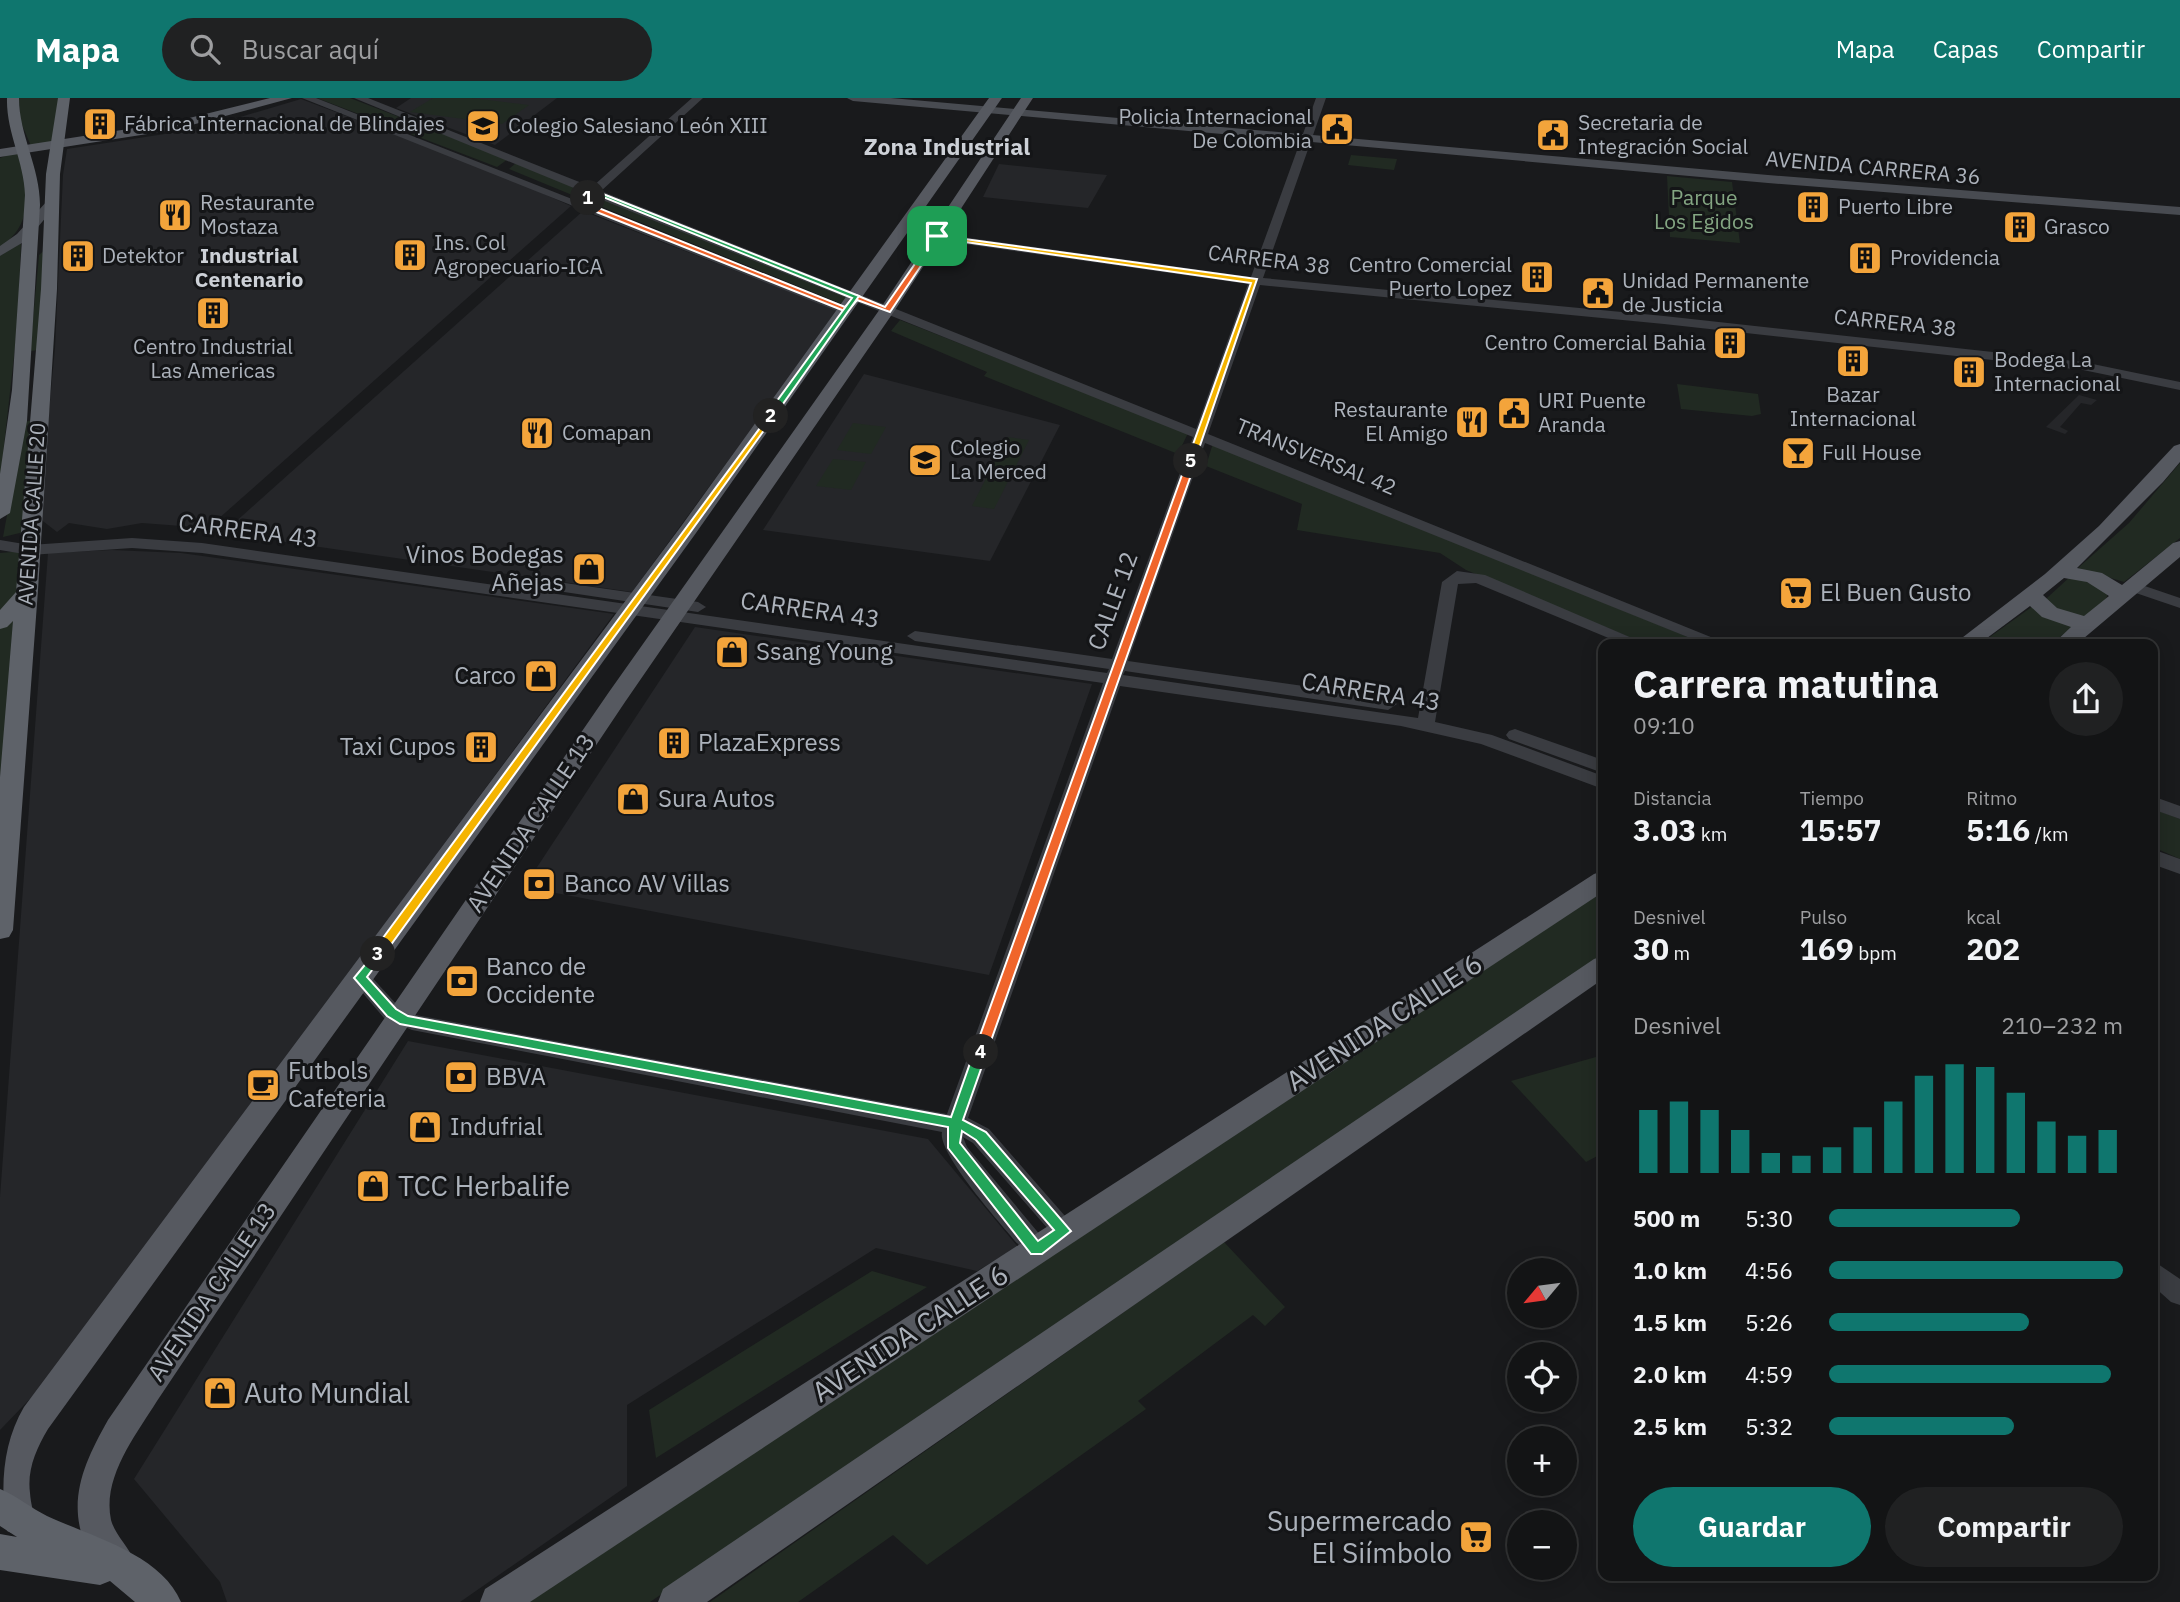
<!DOCTYPE html>
<html lang="es">
<meta charset="utf-8">
<style>
body{margin:0;font-family:"IBM Plex Sans",sans-serif;background:#202122;color:#f1f3f6;height:100vh;display:flex;flex-direction:column;font-size:26px;white-space:nowrap}
*{box-sizing:border-box;margin:0}
p{font-size:23px;color:#9d9ea0}
.icon{flex:none;width:38px;height:38px;fill:none;stroke:currentColor;stroke-width:2;stroke-linecap:round;stroke-linejoin:round}
.map{position:relative;flex:1;overflow:hidden}
.drawer{position:absolute;left:1598px;top:541px;width:560px;height:942px;display:flex;flex-direction:column;background:#131415;border-radius:14px;box-shadow:0 4px 18px #0003,0 0 0 2px #323334}
.drawer>*{flex:none}
.needle{width:46px;rotate:241deg}
.fabs{position:absolute;left:1507px;top:1160px;display:grid;gap:14px}
.fabs a{display:grid;place-items:center;width:70px;height:70px;border-radius:50%;background:#131415;box-shadow:0 4px 18px #0003,0 0 0 2px #323334;font-size:35px}
.pin{position:absolute;display:grid;place-items:center;width:60px;height:60px;color:#fff;margin:-30px;border-radius:14px;box-shadow:0 4px 10px #0006}
.km{position:absolute;width:35px;height:35px;margin:-18px;border-radius:50%;background:#222;color:#fff;font-size:19px;line-height:35px;text-align:center}
.round{display:grid;place-items:center;flex:none;width:74px;height:74px;border-radius:37px;background:#202122}
.headline{display:flex;align-items:center;justify-content:space-between;height:119px;padding:0 35px}
h1{font-size:38px;font-weight:700;line-height:52px}
.figures{display:grid;grid-template-columns:repeat(3,1fr);gap:10px;height:119px;padding:7px 35px}
.figures div{display:grid;align-content:center}
.figures b{font-size:30px;font-weight:700}
.figures small{font-size:19px;font-weight:400}
.figures p{font-size:19px}
.chart{height:196px;padding:14px 35px}
.chart p{display:flex;justify-content:space-between}
.chart svg{width:100%;height:126px;margin-top:7px;stroke:#0f766e;stroke-width:6}
.primary-button{display:flex;gap:14px;margin-top:auto;padding:14px 35px}
.primary-button a{flex:1;height:80px;border-radius:42px;background:#0f766e;color:#fff;font-size:28px;font-weight:700;line-height:80px;text-align:center}
.primary-button a+a{background:#202122;color:#f1f3f6}
ul{padding:0 35px;list-style:none;font-size:23px}
li{display:grid;grid-template-columns:112px 84px 1fr;align-items:center;height:52px}
li i{height:18px;border-radius:9px;background:#0f766e}
header{display:flex;align-items:center;gap:42px;box-sizing:border-box;height:98px;padding:0 35px;background:#0f766e;color:#fff}
header strong{font-size:33px}
nav{display:flex;gap:38px;margin-inline-start:auto;font-size:24px}
.search{width:490px;height:63px;background:#202122;display:flex;align-items:center;gap:18px;box-sizing:border-box;padding:0 24px;border-radius:38px;color:#9d9ea0;font-size:26px}
.map>svg:first-child{display:block}
</style>
<header>
<strong>Mapa</strong>
<div class="search"><svg class="icon" aria-label="search" viewBox="0 0 24 24"><circle cx="10" cy="10" r="6"/><path d="M15 15l6 6"/></svg>Buscar aquí</div>
<nav><a>Mapa</a><a>Capas</a><a>Compartir</a></nav>
</header>
<div class="map">
<svg width="2180" height="1504" viewBox="0 0 2180 1504">
<rect width="100%" height="100%" fill="#191a1c"/>
<g fill="#252629">
<path d="M411,0H557L495,47L396,10Z"/>
<path d="M301,1L492,73L571,108L208,430L142,425L107,431L69,425L57,434L39,420L55,250L63,77L67,51L230,26V22Z"/>
<path d="M999,66L1107,77L1088,110L983,99Z"/>
<path d="M583,113L838,213L632,494L223,435Z"/>
<path d="M864,276L1060,327L990,463L763,432Z"/>
<path d="M2079,297L2097,302L2091,307L2081,305L2060,329L2068,333L2065,336L2046,329Z"/>
<path d="M112,452L181,455L614,516L49,1281L0,1332V1099L48,455Z"/>
<path d="M695,529L1092,586L989,877L524,789Z"/>
<path d="M408,943L928,1041L1018,1149L977,1173L876,1150L627,1307V1388L460,1504H227L220,1484L134,1381Z"/>
</g>
<g fill="#212a22">
<path d="M19,0H59L56,44L31,48L20,22Z"/>
<path d="M317,0H350L508,61L497,69Z"/>
<path d="M433,0H472L529,7L502,26L410,14Z"/>
<path d="M19,53C26,94 37,122 0,150V60Z"/>
<path d="M1351,57L1397,61L1394,72L1348,67Z"/>
<path d="M516,65L587,94L577,99L509,71Z"/>
<path d="M1667,78L1732,84L1740,145L1670,139Z"/>
<path d="M596,98L847,199L842,206L590,104Z"/>
<path d="M21,145L18,223L0,383V158Z"/>
<path d="M48,149L39,252L30,253L39,157Z"/>
<path d="M900,222L1188,335L1178,356L984,278L987,274L891,233Z"/>
<path d="M1677,286L1758,296L1761,316L1752,318L1681,311Z"/>
<path d="M33,322L24,434L3,439L24,324Z"/>
<path d="M853,325L886,329L871,356L837,352Z"/>
<path d="M1007,339L1029,342L994,411L972,408Z"/>
<path d="M1213,345L1703,545L1646,546L1466,472L1440,455L1297,432L1302,406L1206,368Z"/>
<path d="M833,361L866,364L851,392L816,388Z"/>
<path d="M2180,365V440L2124,484L2078,470L2129,425Z"/>
<path d="M23,453L18,492L0,517V455Z"/>
<path d="M2072,477L2108,494L2106,502L2084,521L2045,506L2047,500Z"/>
<path d="M2033,508L2075,527L2051,546H1980Z"/>
<path d="M16,512L0,686V531Z"/>
<path d="M2152,710L2180,721V761L2153,749Z"/>
<path d="M1603,791V856L650,1504H521Z"/>
<path d="M1603,957V1055L1586,1064L1511,983Z"/>
<path d="M1224,1144L1285,1209L1265,1228L1253,1217L1138,1303L1146,1311L927,1467L893,1437L798,1504H710Z"/>
<path d="M872,1173L927,1189L656,1360L649,1312Z"/>
</g>
<g fill="none" stroke-linecap="round" stroke-linejoin="round">
<g fill="#3a3c41" fill-rule="evenodd">
<path d="M302,0H316L853,212L842,215Z"/>
<path d="M354,0H368L592,89L692,0H703L601,93L1196,331L1248,186L937,142L933,141V135L1251,179L1316,0H1326L1263,180L1664,218L2083,264L2180,284V292L2083,272L1664,226L1260,187L1208,336L1728,546H1705L1205,345L1128,563L1388,600L1397,606L1388,612L1125,573L1123,577L1418,620L1442,484L1457,473L1485,477L1646,546H1623L1476,485L1458,486L1435,624L1492,637L1603,678V691L1481,646L1401,628L1120,588L968,1020L989,1031L1072,1126L1076,1133L1072,1140L1064,1143L1056,1140L973,1045L963,1039L967,1049L1046,1144L1049,1151L1046,1158L1037,1161L1028,1158C1011,1137 937,1057 942,1034L412,932L384,920L350,880L353,874H367L398,908L416,917L947,1016L1103,585L202,455L132,450L30,457L0,452V442L30,447L132,440L202,445L1107,575L1109,571L915,543L907,538L915,533L1112,561L1193,339L595,99L583,102L581,100L586,95Z"/>
<path d="M530,480L698,504L706,509L698,514L524,488V482Z"/>
<path d="M2133,484L2180,500V510L2127,492V486Z"/>
<path d="M1515,631L1603,662V675L1509,641L1506,637L1509,633Z"/>
<path d="M2152,698L2180,708V721L2152,711Z"/>
<path d="M2152,751L2180,761V776L2152,766Z"/>
<path d="M2152,1162L2180,1181V1207L2171,1204L2152,1187Z"/>
</g>
<g fill="#484b51" fill-rule="evenodd">
<path d="M847,0H891L1768,77L2180,109V117L1768,85L853,3Z"/>
<path d="M48,102L58,105L27,142L0,158V148L17,136Z"/>
</g>
<g fill="#565960" fill-rule="evenodd">
<path d="M270,0H292L173,32L0,59V51L173,24Z"/>
<path d="M989,0H1002L696,435L48,1331C36,1351 27,1372 30,1395C31,1411 37,1418 31,1433L19,1438L7,1433C0,1391 2,1346 24,1309L682,427Z"/>
<path d="M1021,0H1033L895,212L625,604L157,1303C136,1337 102,1379 111,1422C115,1437 129,1449 135,1464L130,1477L117,1482C101,1475 92,1462 85,1446C67,1401 85,1363 108,1322L609,594L880,211Z"/>
<path d="M2180,346V364L2163,384L2077,470L2102,475L2122,487L2173,445L2180,443V459L2077,546H2053L2071,529L2042,519L2030,508L1979,546H1954L2045,476L2099,428L2174,348ZM2064,480L2087,484L2109,498L2084,518L2057,510L2043,497Z"/>
<path d="M1603,773V794L530,1504H480L485,1491L1594,776Z"/>
<path d="M1603,858V881L707,1504H658L663,1491L1594,861Z"/>
</g>
<g fill="#5e6269" fill-rule="evenodd">
<path d="M7,0H19C19,37 40,69 40,107L27,323L10,415L0,421V376L12,292L25,97C24,63 6,34 7,0Z"/>
<path d="M58,0H70L60,76L57,191L38,492L13,832L9,839L0,841V679L13,523L7,529L0,531V512L16,494L41,191L46,76Z"/>
<path d="M0,1391C17,1398 31,1410 47,1418C90,1438 161,1456 181,1504H135L110,1483L100,1487L0,1472V1436L17,1439L0,1428Z"/>
</g>
</g>
<path fill="#f0652b" stroke="#fff" stroke-width="2" d="M585,99L591,100L586,105L845,209L856,197L885,209L935,137L941,138L890,214L857,202L847,214L579,107Z"/>
<path fill="#22a559" stroke="#fff" stroke-width="2" d="M593,92L859,198L773,320L766,318L852,200L596,96L585,101Z"/>
<path fill="#f5b400" stroke="#fff" stroke-width="2" d="M771,315L773,320L382,859H374V852Z"/>
<path fill="#22a559" stroke="#fff" stroke-width="2" fill-rule="evenodd" d="M378,851L384,856L367,879L396,911L408,918L951,1019L974,954L981,949L985,950L987,954L963,1022L986,1034L1071,1133L1042,1156H1031L948,1050V1029L400,926L387,918L354,880ZM962,1033L976,1042L1054,1132L1038,1143L960,1045Z"/>
<path fill="#f0652b" stroke="#fff" stroke-width="2" d="M1191,360L1196,363L987,954L981,959L976,957L974,954L1187,363Z"/>
<path fill="#f5b400" stroke="#fff" stroke-width="2" d="M935,137L1257,181L1194,365L1187,363L1251,185L937,140Z"/>
<defs>
<g id="building-square" transform="scale(1.75)"><rect x="-9" y="-9" width="18" height="18" rx="4" fill="#f3a43b" stroke="#141517"/><path d="M-4-6H4V6H1V3H-1V6H-4ZM-2.5-4.3h1.7v1.8h-1.7ZM.8-4.3h1.7v1.8H.8ZM-2.5-1h1.7V.8h-1.7ZM.8-1h1.7V.8H.8Z" fill="#111"/></g>
<g id="school-square" transform="scale(1.75)"><rect x="-9" y="-9" width="18" height="18" rx="4" fill="#f3a43b" stroke="#141517"/><path d="M0-5L7-2L0 1L-7-2ZM-4 1L0 2.5L4 1V4Q0 6-4 4Z" fill="#111"/></g>
<g id="civic-square" transform="scale(1.75)"><rect x="-9" y="-9" width="18" height="18" rx="4" fill="#f3a43b" stroke="#141517"/><path d="M-.6-6.5H3V-4.5H.6V-3L4-1V1h2V6H-6V1h2V-1L-.6-3ZM-1.2 2.5V6h2.4V2.5Z" fill="#111"/></g>
<g id="restaurant-square" transform="scale(1.75)"><rect x="-9" y="-9" width="18" height="18" rx="4" fill="#f3a43b" stroke="#141517"/><path d="M-5-6h1v4h1v-4h1v4h1v-4h1v5L-1.5 .5V6h-2V.5L-5-1ZM5-6V6H3V1.5H1.5Q1.5-4 5-6Z" fill="#111"/></g>
<g id="bar-square" transform="scale(1.75)"><rect x="-9" y="-9" width="18" height="18" rx="4" fill="#f3a43b" stroke="#141517"/><path d="M-6-5H6L.8 .8V4.5H3.5V6h-7V4.5H-.8V.8Z" fill="#111"/></g>
<g id="shop-square" transform="scale(1.75)"><rect x="-9" y="-9" width="18" height="18" rx="4" fill="#f3a43b" stroke="#141517"/><path d="M-5-2.5h2.3a2.7 3.5 0 0 1 5.4 0H5L5.5 6h-11ZM-1.5-2.5h3a1.5 2.3 0 0 0-3 0Z" fill="#111"/></g>
<g id="supermarket-square" transform="scale(1.75)"><rect x="-9" y="-9" width="18" height="18" rx="4" fill="#f3a43b" stroke="#141517"/><path d="M-6-5.5h2.5l.6 2H6L4.5 2H-2.5L-4.4-4H-6ZM-1.5 3.2a1.3 1.3 0 1 0 .1 0ZM3 3.2a1.3 1.3 0 1 0 .1 0Z" fill="#111"/></g>
<g id="bank-square" transform="scale(1.75)"><rect x="-9" y="-9" width="18" height="18" rx="4" fill="#f3a43b" stroke="#141517"/><path d="M-6-4H6V4H-6ZM0-2.3a2.3 2.3 0 1 0 0 4.6a2.3 2.3 0 1 0 0-4.6Z" fill="#111"/></g>
<g id="cafe-square" transform="scale(1.75)"><rect x="-9" y="-9" width="18" height="18" rx="4" fill="#f3a43b" stroke="#141517"/><path d="M-5.5-4.5H6V0H3Q3 3.5 0 3.5H-2.5Q-5.5 3.5-5.5 0ZM3-3.2v2h1.7v-2ZM-6 4.5H4V6H-6Z" fill="#111"/></g>
</defs>
<g fill-rule="evenodd">
<use href="#building-square" x="100" y="26"/>
<use href="#school-square" x="483" y="28"/>
<use href="#civic-square" x="1337" y="31"/>
<use href="#civic-square" x="1553" y="37"/>
<use href="#building-square" x="1813" y="109"/>
<use href="#restaurant-square" x="175" y="117"/>
<use href="#building-square" x="2020" y="129"/>
<use href="#building-square" x="410" y="157"/>
<use href="#building-square" x="78" y="158"/>
<use href="#building-square" x="1865" y="160"/>
<use href="#building-square" x="1537" y="179"/>
<use href="#civic-square" x="1598" y="195"/>
<use href="#building-square" x="213" y="215"/>
<use href="#building-square" x="1730" y="245"/>
<use href="#building-square" x="1853" y="263"/>
<use href="#building-square" x="1969" y="274"/>
<use href="#civic-square" x="1514" y="315"/>
<use href="#restaurant-square" x="1472" y="324"/>
<use href="#restaurant-square" x="537" y="335"/>
<use href="#bar-square" x="1798" y="355"/>
<use href="#school-square" x="925" y="362"/>
<use href="#shop-square" x="589" y="471"/>
<use href="#supermarket-square" x="1796" y="495"/>
<use href="#shop-square" x="732" y="554"/>
<use href="#shop-square" x="541" y="578"/>
<use href="#building-square" x="674" y="645"/>
<use href="#building-square" x="481" y="649"/>
<use href="#shop-square" x="633" y="701"/>
<use href="#bank-square" x="539" y="786"/>
<use href="#bank-square" x="462" y="883"/>
<use href="#bank-square" x="461" y="979"/>
<use href="#cafe-square" x="263" y="987"/>
<use href="#shop-square" x="425" y="1029"/>
<use href="#shop-square" x="373" y="1088"/>
<use href="#shop-square" x="220" y="1295"/>
<use href="#supermarket-square" x="1476" y="1439"/>
</g>
<g text-anchor="middle" stroke-width="6" stroke-linejoin="round" paint-order="stroke">
<g font-size="21" fill="#acb2bb" stroke="#141517" text-anchor="start">
<text x="1312" y="26" text-anchor="end">Policia Internacional<tspan x="1312" dy="24">De Colombia</tspan></text>
<text x="1578" y="32">Secretaria de<tspan x="1578" dy="24">Integración Social</tspan></text>
<text x="124" y="33">Fábrica Internacional de Blindajes</text>
<text x="508" y="35">Colegio Salesiano León XIII</text>
<text x="200" y="112">Restaurante<tspan x="200" dy="24">Mostaza</tspan></text>
<text x="1838" y="116">Puerto Libre</text>
<text x="2044" y="136">Grasco</text>
<text x="434" y="152">Ins. Col<tspan x="434" dy="24">Agropecuario-ICA</tspan></text>
<text x="102" y="165">Detektor</text>
<text x="1890" y="167">Providencia</text>
<text x="1512" y="174" text-anchor="end">Centro Comercial<tspan x="1512" dy="24">Puerto Lopez</tspan></text>
<text x="1622" y="190">Unidad Permanente<tspan x="1622" dy="24">de Justicia</tspan></text>
<text x="1706" y="252" text-anchor="end">Centro Comercial Bahia</text>
<text x="213" y="256" text-anchor="middle">Centro Industrial<tspan x="213" dy="24">Las Americas</tspan></text>
<text x="1994" y="269">Bodega La<tspan x="1994" dy="24">Internacional</tspan></text>
<text x="1853" y="304" text-anchor="middle">Bazar<tspan x="1853" dy="24">Internacional</tspan></text>
<text x="1538" y="310">URI Puente<tspan x="1538" dy="24">Aranda</tspan></text>
<text x="1448" y="319" text-anchor="end">Restaurante<tspan x="1448" dy="24">El Amigo</tspan></text>
<text x="562" y="342">Comapan</text>
<text x="950" y="357">Colegio<tspan x="950" dy="24">La Merced</tspan></text>
<text x="1822" y="362">Full House</text>
</g>
<g font-size="21" fill="#acb2bb" stroke="#141517">
<text transform="translate(1873 70) rotate(5)" y="7">AVENIDA CARRERA 36</text>
<text transform="translate(1269 162) rotate(7)" y="7">CARRERA 38</text>
<text transform="translate(1895 225) rotate(6)" y="7">CARRERA 38</text>
<text transform="translate(1316 359) rotate(22)" y="7">TRANSVERSAL 42</text>
<text transform="translate(32 416) rotate(-86)" y="7">AVENIDA CALLE 20</text>
</g>
<g font-size="21" fill="#84a683" stroke="#141517">
<text x="1704" y="107">Parque<tspan x="1704" dy="24">Los Egidos</tspan></text>
</g>
<g font-size="21" font-weight="bold" fill="#cdd1d7" stroke="#141517">
<text x="249" y="165">Industrial<tspan x="249" dy="24">Centenario</tspan></text>
</g>
<g font-size="23" font-weight="bold" fill="#cdd1d7" stroke="#141517">
<text x="947" y="57">Zona Industrial</text>
</g>
<g font-size="24" fill="#acb2bb" stroke="#141517">
<text transform="translate(248 433) rotate(7)" y="8">CARRERA 43</text>
<text transform="translate(1113 503) rotate(-70)" y="8">CALLE 12</text>
<text transform="translate(810 512) rotate(8)" y="8">CARRERA 43</text>
<text transform="translate(1371 594) rotate(9)" y="8">CARRERA 43</text>
<text transform="translate(531 725) rotate(-56)" y="8">AVENIDA CALLE 13</text>
<text transform="translate(212 1194) rotate(-56)" y="8">AVENIDA CALLE 13</text>
</g>
<g font-size="24" fill="#acb2bb" stroke="#141517" text-anchor="start">
<text x="564" y="465" text-anchor="end">Vinos Bodegas<tspan x="564" dy="28">Añejas</tspan></text>
<text x="1820" y="503">El Buen Gusto</text>
<text x="756" y="562">Ssang Young</text>
<text x="516" y="586" text-anchor="end">Carco</text>
<text x="698" y="653">PlazaExpress</text>
<text x="456" y="657" text-anchor="end">Taxi Cupos</text>
<text x="658" y="709">Sura Autos</text>
<text x="564" y="794">Banco AV Villas</text>
<text x="486" y="877">Banco de<tspan x="486" dy="28">Occidente</tspan></text>
<text x="288" y="981">Futbols<tspan x="288" dy="28">Cafeteria</tspan></text>
<text x="486" y="987">BBVA</text>
<text x="450" y="1037">Indufrial</text>
</g>
<g font-size="28" fill="#acb2bb" stroke="#141517">
<text transform="translate(1384 924) rotate(-33)" y="10">AVENIDA CALLE 6</text>
<text transform="translate(910 1235) rotate(-33)" y="10">AVENIDA CALLE 6</text>
</g>
<g font-size="28" fill="#acb2bb" stroke="#141517" text-anchor="start">
<text x="398" y="1098">TCC Herbalife</text>
<text x="244" y="1305">Auto Mundial</text>
<text x="1452" y="1433" text-anchor="end">Supermercado<tspan x="1452" dy="32">El Siímbolo</tspan></text>
</g>
</g>
</svg>
<div class="fabs">
<a><svg class="needle" viewBox="-14 -14 28 28"><path d="M0-13l5 13h-10z" fill="#e53935"/><path d="M0 13l5-13h-10z" fill="#9d9ea0"/></svg></a>
<a><svg class="icon" aria-label="locate" viewBox="0 0 24 24"><circle cx="12" cy="12" r="6"/><path d="M12 2v4M12 18v4M2 12h4M18 12h4"/></svg></a>
<a>+</a>
<a>−</a>
</div>
<div class="pin" style="left:937px;top:138px;background:#1e9e55"><svg class="icon" aria-label="arrive" viewBox="0 0 24 24"><path d="M6 21V4h12l-3 4 3 4H6"/></svg></div>
<b class="km" style="left:588px;top:100px">1</b>
<b class="km" style="left:771px;top:318px">2</b>
<b class="km" style="left:378px;top:856px">3</b>
<b class="km" style="left:981px;top:954px">4</b>
<b class="km" style="left:1191px;top:363px">5</b>
<section class="drawer">
<div class="headline"><div><h1>Carrera matutina</h1><p>09:10</p></div><a class="round"><svg class="icon" aria-label="share" viewBox="0 0 24 24"><path d="M12 15V3M7 8l5-5 5 5M5 13v7h14v-7"/></svg></a></div>
<div class="figures">
<div><p>Distancia</p><b>3.03<small> km</small></b></div>
<div><p>Tiempo</p><b>15:57</b></div>
<div><p>Ritmo</p><b>5:16<small> /km</small></b></div>
</div>
<div class="figures">
<div><p>Desnivel</p><b>30<small> m</small></b></div>
<div><p>Pulso</p><b>169<small> bpm</small></b></div>
<div><p>kcal</p><b>202</b></div>
</div>
<div class="chart"><p><span>Desnivel</span>210–232 m</p>
<svg viewBox="0 0 160 44" preserveAspectRatio="none"><path d="M5 44V22M15 44V19M25 44V22M35 44V29M45 44V37M55 44V38M65 44V35M75 44V28M85 44V19M95 44V10M105 44V6M115 44V7M125 44V16M135 44V26M145 44V31M155 44V29"/></svg>
</div>
<ul>
<li><b>500 m</b>5:30<i style="width:65%"></i></li>
<li><b>1.0 km</b>4:56<i style="width:100%"></i></li>
<li><b>1.5 km</b>5:26<i style="width:68%"></i></li>
<li><b>2.0 km</b>4:59<i style="width:96%"></i></li>
<li><b>2.5 km</b>5:32<i style="width:63%"></i></li>
</ul>
<div class="primary-button"><a>Guardar</a><a>Compartir</a></div>
</section>
</div>
